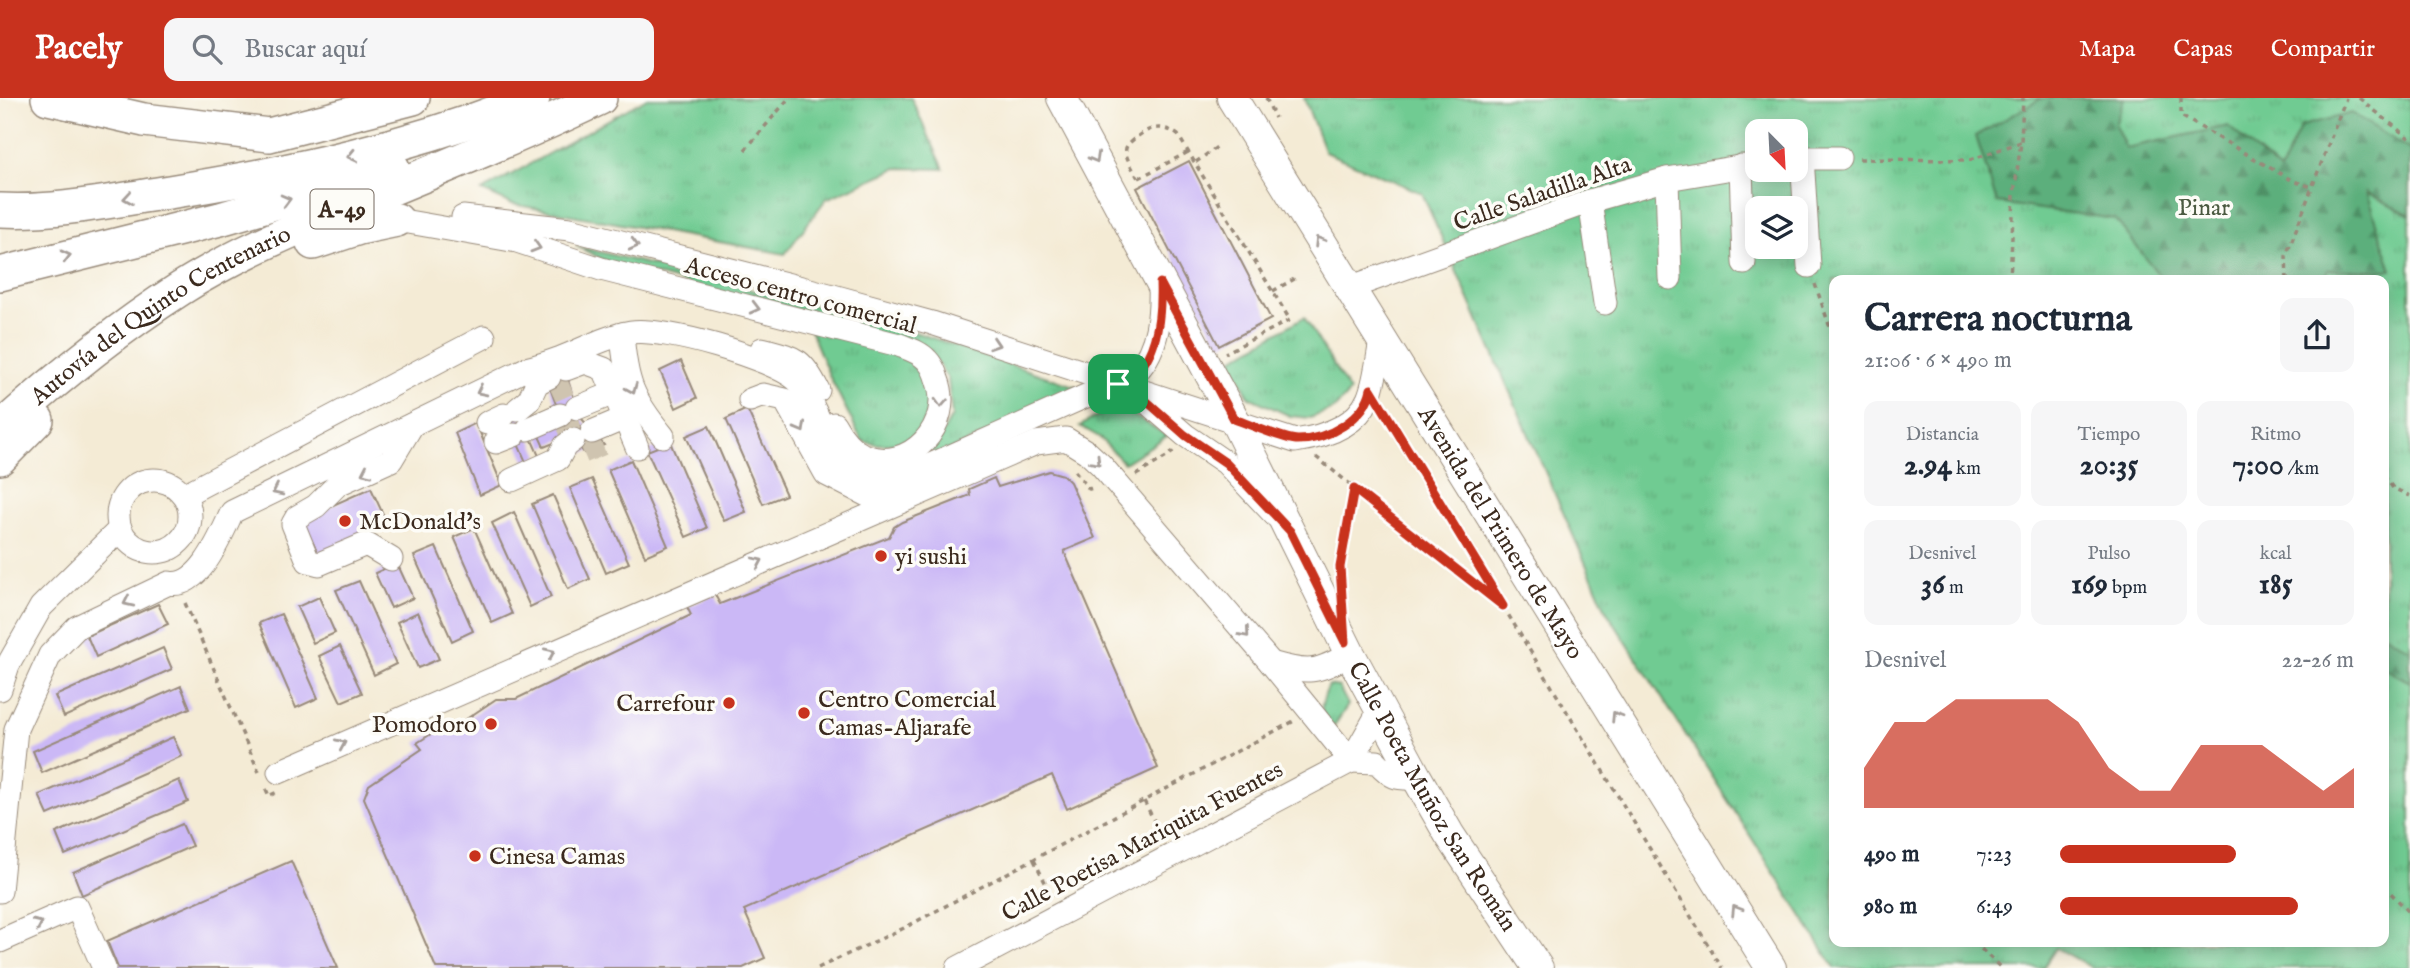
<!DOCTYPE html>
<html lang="es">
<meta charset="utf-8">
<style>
body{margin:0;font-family:"IM FELL English",serif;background:#f6f6f7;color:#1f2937;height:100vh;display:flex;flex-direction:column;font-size:26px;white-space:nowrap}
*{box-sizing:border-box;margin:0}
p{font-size:23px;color:#747a83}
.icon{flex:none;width:38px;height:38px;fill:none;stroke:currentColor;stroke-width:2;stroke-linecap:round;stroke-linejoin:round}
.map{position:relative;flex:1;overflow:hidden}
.side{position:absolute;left:1829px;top:177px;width:560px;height:672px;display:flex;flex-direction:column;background:#fff;border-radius:14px;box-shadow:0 4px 18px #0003}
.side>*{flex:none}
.needle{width:46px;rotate:156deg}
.controls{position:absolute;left:1745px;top:21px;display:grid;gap:14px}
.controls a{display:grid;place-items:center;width:63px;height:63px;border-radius:14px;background:#fff;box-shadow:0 4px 18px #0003;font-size:35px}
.pin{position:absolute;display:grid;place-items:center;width:60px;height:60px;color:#fff;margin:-30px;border-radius:14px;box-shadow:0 4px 10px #0006}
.round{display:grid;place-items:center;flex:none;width:74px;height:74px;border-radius:14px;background:#f6f6f7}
.overview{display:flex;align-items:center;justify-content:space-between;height:119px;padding:0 35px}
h1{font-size:38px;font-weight:800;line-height:52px}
.metrics{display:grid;grid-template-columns:repeat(3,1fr);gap:10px;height:119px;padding:7px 35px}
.metrics div{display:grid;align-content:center;border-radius:14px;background:#f6f6f7;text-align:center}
.metrics b{font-size:30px;font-weight:800}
.metrics small{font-size:19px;font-weight:400}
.metrics p{font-size:19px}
.chart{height:196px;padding:14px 35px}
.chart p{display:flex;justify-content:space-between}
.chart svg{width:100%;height:126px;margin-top:7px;fill:#c8321e;opacity:.7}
ul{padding:0 35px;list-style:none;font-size:23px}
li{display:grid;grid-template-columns:112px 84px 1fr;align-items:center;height:52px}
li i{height:18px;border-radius:9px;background:#c8321e}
header{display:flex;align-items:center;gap:42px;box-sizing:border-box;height:98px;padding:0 35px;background:#c8321e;color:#fff}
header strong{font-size:33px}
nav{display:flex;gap:38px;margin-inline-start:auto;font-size:24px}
.search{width:490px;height:63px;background:#f6f6f7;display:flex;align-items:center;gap:18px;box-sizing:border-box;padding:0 24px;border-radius:14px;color:#747a83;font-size:26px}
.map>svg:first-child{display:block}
</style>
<header>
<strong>Pacely</strong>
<div class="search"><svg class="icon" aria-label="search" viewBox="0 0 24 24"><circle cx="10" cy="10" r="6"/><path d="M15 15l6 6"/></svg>Buscar aquí</div>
<nav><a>Mapa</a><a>Capas</a><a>Compartir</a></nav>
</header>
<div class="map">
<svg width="2410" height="870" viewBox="0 0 2410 870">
<defs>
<pattern id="grass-tufts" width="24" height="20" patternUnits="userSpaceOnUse" patternTransform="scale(1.75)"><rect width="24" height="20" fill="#70cb92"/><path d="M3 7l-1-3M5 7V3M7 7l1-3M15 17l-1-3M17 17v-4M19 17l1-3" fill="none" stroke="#62ae7d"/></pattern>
<pattern id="forest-firs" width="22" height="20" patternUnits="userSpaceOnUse" patternTransform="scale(1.75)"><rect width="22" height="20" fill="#5caf7c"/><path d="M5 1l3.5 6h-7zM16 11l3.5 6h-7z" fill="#4d8f65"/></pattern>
</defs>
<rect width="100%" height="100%" fill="#fdfcf7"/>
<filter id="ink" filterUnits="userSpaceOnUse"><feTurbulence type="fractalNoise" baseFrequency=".0143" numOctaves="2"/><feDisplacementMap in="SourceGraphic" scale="14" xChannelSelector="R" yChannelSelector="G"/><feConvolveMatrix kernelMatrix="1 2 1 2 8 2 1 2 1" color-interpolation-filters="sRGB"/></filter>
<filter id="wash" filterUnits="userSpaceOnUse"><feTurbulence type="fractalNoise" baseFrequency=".00686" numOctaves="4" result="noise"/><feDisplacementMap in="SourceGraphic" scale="28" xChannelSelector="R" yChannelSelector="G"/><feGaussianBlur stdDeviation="1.57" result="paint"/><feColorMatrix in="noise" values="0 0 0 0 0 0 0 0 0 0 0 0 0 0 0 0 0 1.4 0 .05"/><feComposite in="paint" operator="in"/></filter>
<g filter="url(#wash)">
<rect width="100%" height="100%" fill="#f4ebd5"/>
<g fill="url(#grass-tufts)" stroke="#567a58" stroke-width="2" fill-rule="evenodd">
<path d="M647,0H911L944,71L897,70L826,101L785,156L512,106L482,93Z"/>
<path d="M1304,0H2410V870H2092L2056,850L2043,870H1835L1607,514L1422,95L1325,54ZM1757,33H1796V72H1757ZM1757,110H1796V149H1757ZM1834,182H2384V844H1834Z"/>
<path d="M576,148L900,229L1077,289L1064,302L913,368L904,364L934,350L952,318L948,281L930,253L606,163Z"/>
<path d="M1304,219L1350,294L1334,311L1323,315L1310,320L1290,318L1249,299L1231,262Z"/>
<path d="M809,229L907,259C949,303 924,361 862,343L830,279Z"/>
<path d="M1117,307L1167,338L1124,365L1099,339L1080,328Z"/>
<path d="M1329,587L1339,589L1348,607L1333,630C1317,613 1320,607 1329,587Z"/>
</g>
<g fill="url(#forest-firs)" stroke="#4c6c4d" stroke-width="2">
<path d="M2042,0H2124L2115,27L2126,50L2228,28L2280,73L2301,28L2352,15L2410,52V117L2366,94L2392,172H2328L2324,182H2163L2115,121L1997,105L1976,38Z"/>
<path d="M2384,536L2410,551V584L2384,570Z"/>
</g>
<g id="blocks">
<g fill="#cbb8f6">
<path d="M1189,63L1271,221L1219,248L1137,90Z"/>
<path d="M565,262L569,285L577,310L582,321L604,347L584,355L571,338L544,349L538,336L563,325L551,293L547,269Z"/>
<path d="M681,263L697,300L676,310L660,273Z"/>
<path d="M515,304L539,358L526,364L502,310Z"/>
<path d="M747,311L786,397L763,406L726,321Z"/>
<path d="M476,325L502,387L480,397L455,335Z"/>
<path d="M709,328L746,414L724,423L686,338Z"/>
<path d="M670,344L707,430L686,439L647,353Z"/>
<path d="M631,362L668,448L645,458L608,372Z"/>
<path d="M1049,373L1063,377L1070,384L1095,440L1064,453L1158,670L1067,711L1052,677L744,812L765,860L743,870H436L364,700L369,687L422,651L417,645L442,629L447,634L496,601H516L691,517L687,509L715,497L720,506L889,439L894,429L902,424L970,397L969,391L994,380L998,389Z"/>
<path d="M592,381L629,465L606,475L570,390Z"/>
<path d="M371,390L387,425L318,456L302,421Z"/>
<path d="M553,397L590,481L568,491L532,406Z"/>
<path d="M514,414L551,499L530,509L492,425Z"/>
<path d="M474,430L512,516L492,525L454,439Z"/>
<path d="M436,449L473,533L452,543L414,458Z"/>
<path d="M397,465L413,500L391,510L375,475Z"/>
<path d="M359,483L396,566L374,577L336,492Z"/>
<path d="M319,499L335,535L313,545L297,509Z"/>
<path d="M158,506L168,526L96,559L87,538Z"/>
<path d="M418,514L439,561L418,570L397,524Z"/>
<path d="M281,516L318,600L296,610L259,525Z"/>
<path d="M340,548L362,595L341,604L319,558Z"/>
<path d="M163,550L172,571L64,619L55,598Z"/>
<path d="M181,588L190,610L42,675L33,653Z"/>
<path d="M173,639L182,658L48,717L39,697Z"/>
<path d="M179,682L188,704L65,757L56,735Z"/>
<path d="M182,726L192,748L82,797L73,774Z"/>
<path d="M291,763L338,870H118L107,843Z"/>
</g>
</g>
</g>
<g filter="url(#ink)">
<use href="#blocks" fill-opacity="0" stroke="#988a7a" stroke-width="2"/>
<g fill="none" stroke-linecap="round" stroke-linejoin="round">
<g stroke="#cfc4b0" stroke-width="23" stroke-dasharray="23 11" stroke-linecap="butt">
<path d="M551,293L569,285"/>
<path d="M557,328L574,325L582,321"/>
<path d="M583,354L602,346"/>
</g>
<g stroke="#988a7a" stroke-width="25">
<g id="minor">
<path d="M1802,59L1809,168"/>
<path d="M1796,60H1839"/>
<path d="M1741,68L1744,165"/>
<path d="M1667,81L1670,180"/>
<path d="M1590,103L1605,205"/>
<path d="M463,119L570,131L833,198L932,225L1295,343C1322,339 1356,329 1368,301C1375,286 1378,259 1381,242"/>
<path d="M397,122L517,143L601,171L899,247C909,251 920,254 927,262C932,267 935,274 937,281C955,326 909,377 863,357C850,351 841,339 834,326"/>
<path d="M1349,190L1590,103L1667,81L1757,66"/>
<path d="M622,236C626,285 632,300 663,338"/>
<path d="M762,251C796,260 802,260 818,292"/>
<path d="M566,271L585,264L604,271L637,349"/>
<path d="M1141,299L1185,337L1226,365L1275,417"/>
<path d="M750,302L763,297L785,302L826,376L869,398L895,399L904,395"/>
<path d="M577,310L614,295"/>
<path d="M518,311L529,302L537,285L549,279"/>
<path d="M487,325L504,317"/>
<path d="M528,331L560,317"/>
<path d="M592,334L625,320"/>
<path d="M496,344L514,337"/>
<circle cx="154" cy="418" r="36"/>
<path d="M512,382L558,361L565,348L573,342"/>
<path d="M184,397L484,239"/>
<path d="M391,461L366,446L319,466L308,463L293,426L297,419L316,408L338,386L391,362L412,327"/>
<path d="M1271,565C1309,576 1316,575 1350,556"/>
<path d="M0,591L8,567L41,509L120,431"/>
<path d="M1351,663L1380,612"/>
<path d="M279,674L1036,345L1066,341L1087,354L1101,367L1271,565L1351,663L1377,664C1392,680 1395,681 1417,680"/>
<path d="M0,793L16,631L50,557L77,529L169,485C200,491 221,437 232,414L526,271C538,268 550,264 561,260C584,251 607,238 631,234C664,229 772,260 797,282C804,288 809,301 813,309C834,354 847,386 904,379L1088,297C1105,291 1125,286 1137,273C1159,250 1161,214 1160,185"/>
<path d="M0,843L77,809L104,870"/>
<path d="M958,870L1351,663"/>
</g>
</g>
<g stroke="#988a7a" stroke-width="32">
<g id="major">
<path id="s1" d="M1062,0L1234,321L1350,556L1417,680L1449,736L1538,870"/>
<path id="s2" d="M1232,0L1771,870"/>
</g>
</g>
<g stroke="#988a7a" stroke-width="36">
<g id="highway">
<path d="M48,0L144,22L269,37L413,0"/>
<path d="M0,112C54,115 110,103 163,95C290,75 414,48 533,0"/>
<path d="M313,145L359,130L397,122"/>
<path d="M0,176L220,121L393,70"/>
<path id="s3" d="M0,331C57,280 116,232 180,191C241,152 310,125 376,97C452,66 527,35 600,0"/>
<path d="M0,360L37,322"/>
</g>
</g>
<g stroke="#988a7a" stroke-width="3.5" stroke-dasharray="5 5" stroke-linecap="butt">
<path d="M1266,0L1275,20"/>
<path d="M2181,0V18L2293,83L2312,89"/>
<path d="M2359,0L2410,41"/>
<path d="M745,52L789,0"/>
<path d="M1859,61L1970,62L2021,44"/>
<path d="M1196,64L1217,49"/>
<path d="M1138,80C1134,72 1124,59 1126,50C1128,45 1134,41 1138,38C1152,28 1164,27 1178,37L1290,222L1225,255"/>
<path d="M1139,80L1190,53"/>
<path d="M2010,182L2014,96L2021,44L2023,0"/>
<path d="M2287,182L2286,158L2346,0"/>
<path d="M1815,186L1834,241"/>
<path d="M1273,193L1296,180"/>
<path d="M1385,314L1501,504"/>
<path d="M1316,359L1503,508L1722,870"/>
<path d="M1075,373L1089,391L1093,390"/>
<path d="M1136,377L1170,357L1173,353"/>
<path d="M2384,378L2393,390L2410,398"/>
<path d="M1341,482L1340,469L1354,391"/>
<path d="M185,505L259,674"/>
<path d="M266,691L269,698L277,694"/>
<path d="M1144,703L1163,740"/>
<path d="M1034,762L1052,798"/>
<path d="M2384,788L2410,815"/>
<path d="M1974,844L2001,870"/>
<path d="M818,870L904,830L1294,623"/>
</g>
<use href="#minor" stroke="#fff" stroke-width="23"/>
<use href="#major" stroke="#fff" stroke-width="30"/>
<use href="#highway" stroke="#fff" stroke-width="33"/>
</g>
<defs><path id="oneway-chevron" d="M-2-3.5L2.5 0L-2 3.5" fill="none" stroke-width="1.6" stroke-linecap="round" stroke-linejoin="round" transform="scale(1.75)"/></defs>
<g stroke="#a79f9a">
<use href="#oneway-chevron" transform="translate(352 58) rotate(167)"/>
<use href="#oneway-chevron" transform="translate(1095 60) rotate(61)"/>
<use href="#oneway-chevron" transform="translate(128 100) rotate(171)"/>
<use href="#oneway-chevron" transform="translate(286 102) rotate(-15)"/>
<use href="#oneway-chevron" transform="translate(1319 143) rotate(-122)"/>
<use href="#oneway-chevron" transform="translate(634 147) rotate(14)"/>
<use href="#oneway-chevron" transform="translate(536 149) rotate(17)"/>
<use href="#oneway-chevron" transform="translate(66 158) rotate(-14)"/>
<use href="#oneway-chevron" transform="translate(755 210) rotate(14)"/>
<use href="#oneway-chevron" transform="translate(995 246) rotate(18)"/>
<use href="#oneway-chevron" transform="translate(632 291) rotate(67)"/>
<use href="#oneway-chevron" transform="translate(481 293) rotate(154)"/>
<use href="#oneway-chevron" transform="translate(941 305) rotate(93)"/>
<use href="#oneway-chevron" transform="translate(801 330) rotate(61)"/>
<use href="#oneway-chevron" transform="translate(1096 363) rotate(46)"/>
<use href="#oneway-chevron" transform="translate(366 374) rotate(155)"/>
<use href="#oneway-chevron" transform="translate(277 393) rotate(154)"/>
<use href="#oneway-chevron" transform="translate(758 464) rotate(-24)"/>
<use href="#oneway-chevron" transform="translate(128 504) rotate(155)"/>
<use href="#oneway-chevron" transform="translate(1245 535) rotate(49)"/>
<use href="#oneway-chevron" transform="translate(550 555) rotate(-24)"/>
<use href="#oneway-chevron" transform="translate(1616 618) rotate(-122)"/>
<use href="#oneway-chevron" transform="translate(341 646) rotate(-24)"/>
<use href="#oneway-chevron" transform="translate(1736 812) rotate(-122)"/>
<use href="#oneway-chevron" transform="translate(38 826) rotate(-24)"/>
</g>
</g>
<g fill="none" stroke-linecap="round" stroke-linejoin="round" filter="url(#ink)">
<g stroke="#fff" stroke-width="14">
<path id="route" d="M1160,185L1234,321C1249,326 1284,342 1298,342C1327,342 1365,321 1371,291L1503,508L1354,391L1340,469L1345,544L1290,433L1226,365L1185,337L1134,292L1118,286C1124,282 1132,279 1137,274C1159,251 1161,214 1160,185Z"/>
</g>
<use href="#route" stroke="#c8321e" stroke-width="9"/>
</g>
<g fill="#c8321e" stroke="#fdfcf7" stroke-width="2.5">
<circle cx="345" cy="423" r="7"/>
<circle cx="881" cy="458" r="7"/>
<circle cx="729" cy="605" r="7"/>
<circle cx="804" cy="615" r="7"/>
<circle cx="491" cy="626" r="7"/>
<circle cx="475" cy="758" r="7"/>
</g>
<g text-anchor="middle" stroke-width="7" stroke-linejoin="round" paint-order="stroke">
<rect fill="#fdfcf7" stroke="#75695f" stroke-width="2" x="310.5" y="91.5" width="63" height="39" rx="5"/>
<g font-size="23" font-weight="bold" fill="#3b2a1e">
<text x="342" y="119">A-49</text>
</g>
<g font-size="24" fill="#3b2a1e" stroke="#fdfcf7">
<text transform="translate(1542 95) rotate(-19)" y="8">Calle Saladilla Alta</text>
<text transform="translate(801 197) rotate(15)" y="8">Acceso centro comercial</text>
<text dy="8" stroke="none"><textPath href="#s3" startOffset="198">Autovía del Quinto Centenario</textPath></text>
<text dy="8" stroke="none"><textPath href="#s2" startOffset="511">Avenida del Primero de Mayo</textPath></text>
<text dy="8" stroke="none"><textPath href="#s1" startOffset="791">Calle Poeta Muñoz San Román</textPath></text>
<text transform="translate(1142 743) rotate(-28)" y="8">Calle Poetisa Mariquita Fuentes</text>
</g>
<g font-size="24" fill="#4b5a41" stroke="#fdfcf7">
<text x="2204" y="117">Pinar</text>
</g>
<g font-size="24" fill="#3b2a1e" stroke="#fdfcf7" text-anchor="start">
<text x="359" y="431">McDonald's</text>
<text x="895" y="466">yi sushi</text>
<text x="818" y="609">Centro Comercial<tspan x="818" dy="28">Camas-Aljarafe</tspan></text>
<text x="715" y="613" text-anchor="end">Carrefour</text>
<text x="477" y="634" text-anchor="end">Pomodoro</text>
<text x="489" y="766">Cinesa Camas</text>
</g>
</g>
</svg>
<div class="controls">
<a><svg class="needle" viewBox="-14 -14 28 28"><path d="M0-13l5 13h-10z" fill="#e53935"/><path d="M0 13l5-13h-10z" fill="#747a83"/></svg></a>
<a><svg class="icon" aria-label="layers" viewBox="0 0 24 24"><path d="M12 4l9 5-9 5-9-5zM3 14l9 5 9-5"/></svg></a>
</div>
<div class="pin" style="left:1118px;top:286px;background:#1e9e55"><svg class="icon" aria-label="arrive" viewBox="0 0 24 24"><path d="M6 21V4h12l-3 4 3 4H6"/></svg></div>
<section class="side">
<div class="overview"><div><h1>Carrera nocturna</h1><p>21:06 · 6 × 490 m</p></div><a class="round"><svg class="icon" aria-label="share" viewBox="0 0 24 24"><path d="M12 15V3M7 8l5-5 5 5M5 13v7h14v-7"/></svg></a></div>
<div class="metrics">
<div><p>Distancia</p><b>2.94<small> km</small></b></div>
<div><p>Tiempo</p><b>20:35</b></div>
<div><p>Ritmo</p><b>7:00<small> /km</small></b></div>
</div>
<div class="metrics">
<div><p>Desnivel</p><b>36<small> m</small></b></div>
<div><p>Pulso</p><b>169<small> bpm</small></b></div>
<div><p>kcal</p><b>185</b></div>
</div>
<div class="chart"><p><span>Desnivel</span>22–26 m</p>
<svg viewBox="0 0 160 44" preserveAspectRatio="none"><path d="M0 44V30L10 14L20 14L30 6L40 6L50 6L60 6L70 14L80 30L90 38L100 38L110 22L120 22L130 22L140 30L150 38L160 30V44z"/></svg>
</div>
<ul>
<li><b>490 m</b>7:23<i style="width:60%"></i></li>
<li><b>980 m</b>6:49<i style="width:81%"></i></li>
</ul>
</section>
</div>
